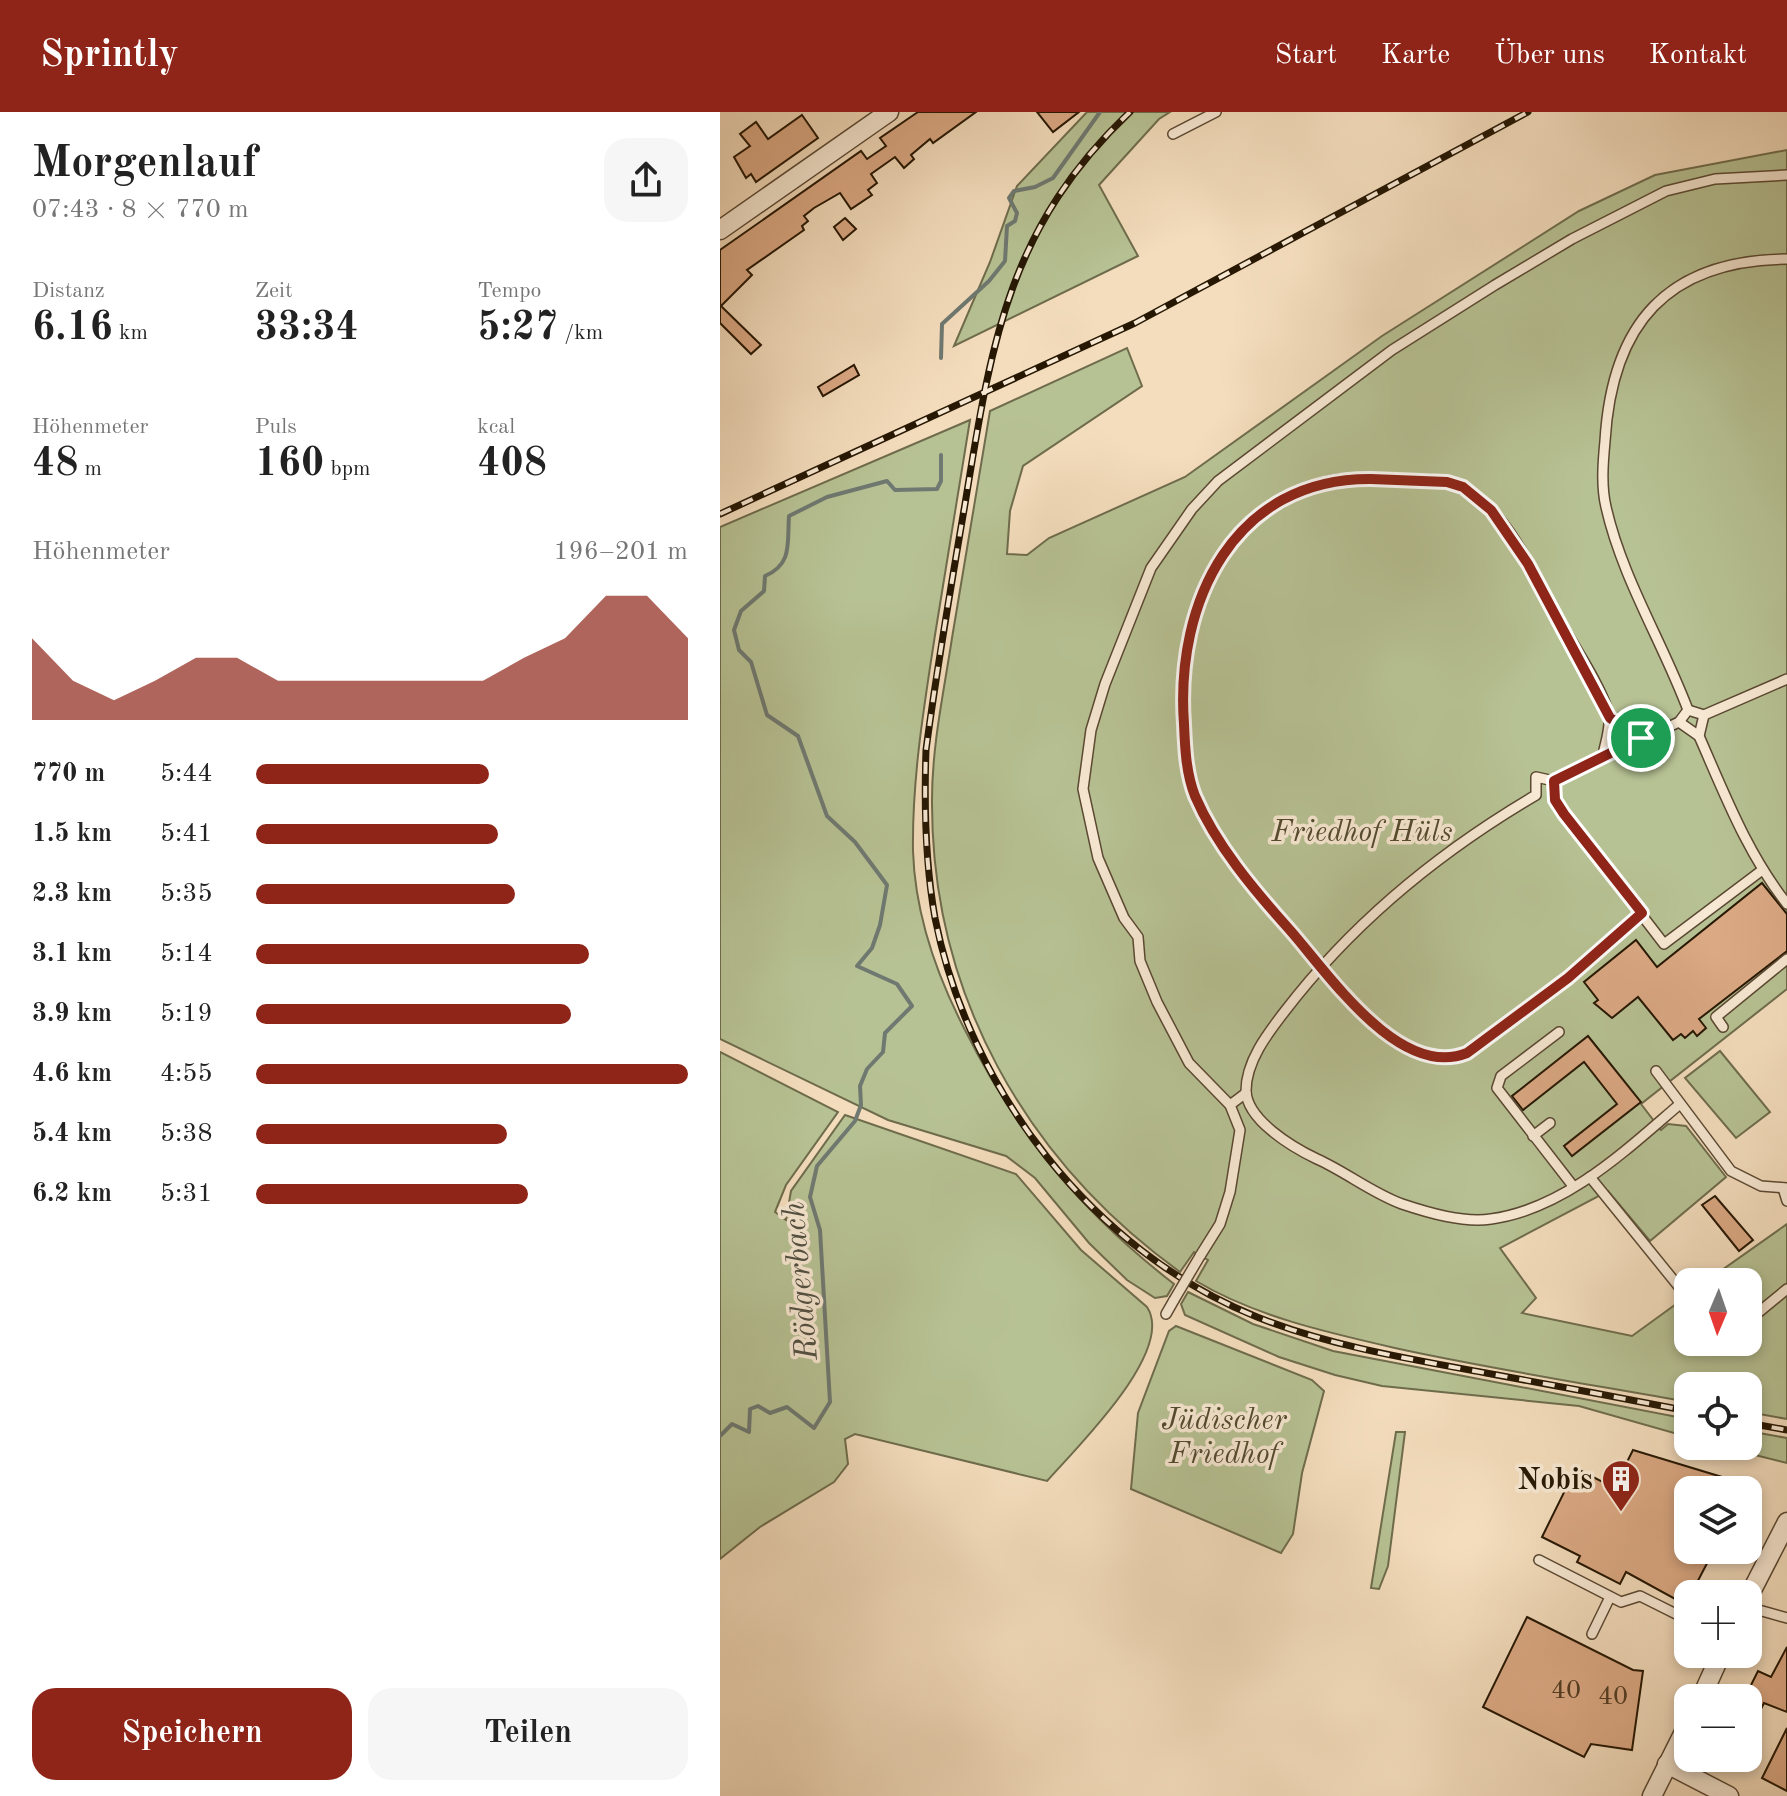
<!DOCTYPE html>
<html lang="de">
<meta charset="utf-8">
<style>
body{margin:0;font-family:"Old Standard TT",serif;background:#f6f6f6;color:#222;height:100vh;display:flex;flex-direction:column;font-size:30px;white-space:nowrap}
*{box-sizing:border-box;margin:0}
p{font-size:26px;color:#767676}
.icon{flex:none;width:44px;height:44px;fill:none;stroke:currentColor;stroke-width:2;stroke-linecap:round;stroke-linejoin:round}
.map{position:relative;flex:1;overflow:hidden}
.details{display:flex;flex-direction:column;background:#fff;width:720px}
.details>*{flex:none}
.needle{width:52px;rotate:182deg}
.fabs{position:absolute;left:954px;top:1156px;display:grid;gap:16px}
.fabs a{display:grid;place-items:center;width:88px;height:88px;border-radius:16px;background:#fff;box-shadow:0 4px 12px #0003;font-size:40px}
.pin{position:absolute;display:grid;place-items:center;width:68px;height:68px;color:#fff;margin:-34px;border:4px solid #fff;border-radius:50%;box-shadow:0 2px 8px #0007}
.round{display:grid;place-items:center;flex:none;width:84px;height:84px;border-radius:24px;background:#f6f6f6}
.headline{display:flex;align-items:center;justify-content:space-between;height:136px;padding:0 32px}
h1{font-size:44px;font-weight:700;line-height:60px}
.metrics{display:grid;grid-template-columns:repeat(3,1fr);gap:12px;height:136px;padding:8px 32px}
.metrics div{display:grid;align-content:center}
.metrics b{font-size:40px;font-weight:700}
.metrics small{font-size:22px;font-weight:400}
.metrics p{font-size:22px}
.chart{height:224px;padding:16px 32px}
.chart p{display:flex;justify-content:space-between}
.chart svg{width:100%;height:144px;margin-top:8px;fill:#8f2418;opacity:.7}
.cta{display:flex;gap:16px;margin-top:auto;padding:16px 32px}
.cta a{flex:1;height:92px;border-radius:24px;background:#8f2418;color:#fff;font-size:32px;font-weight:700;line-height:92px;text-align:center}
.cta a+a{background:#f6f6f6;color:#222}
ul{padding:0 32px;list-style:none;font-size:26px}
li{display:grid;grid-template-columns:128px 96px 1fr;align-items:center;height:60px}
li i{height:20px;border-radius:10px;background:#8f2418}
header{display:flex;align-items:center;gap:48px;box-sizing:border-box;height:112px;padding:0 40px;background:#8f2418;color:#fff}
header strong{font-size:38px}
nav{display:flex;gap:44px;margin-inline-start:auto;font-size:28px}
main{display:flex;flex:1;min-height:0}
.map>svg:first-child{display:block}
</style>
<header>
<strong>Sprintly</strong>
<nav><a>Start</a><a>Karte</a><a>Über uns</a><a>Kontakt</a></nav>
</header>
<main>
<section class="details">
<div class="headline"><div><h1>Morgenlauf</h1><p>07:43 · 8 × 770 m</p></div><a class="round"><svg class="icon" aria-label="share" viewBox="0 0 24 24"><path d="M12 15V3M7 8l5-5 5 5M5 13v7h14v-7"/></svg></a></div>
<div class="metrics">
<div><p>Distanz</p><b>6.16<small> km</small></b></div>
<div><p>Zeit</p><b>33:34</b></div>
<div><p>Tempo</p><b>5:27<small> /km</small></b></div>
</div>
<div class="metrics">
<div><p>Höhenmeter</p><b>48<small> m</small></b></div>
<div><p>Puls</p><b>160<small> bpm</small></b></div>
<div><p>kcal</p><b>408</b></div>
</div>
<div class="chart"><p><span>Höhenmeter</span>196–201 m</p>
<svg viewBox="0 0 160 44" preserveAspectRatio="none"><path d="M0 44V19L10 32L20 38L30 32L40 25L50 25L60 32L70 32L80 32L90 32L100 32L110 32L120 25L130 19L140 6L150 6L160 19V44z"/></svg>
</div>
<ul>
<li><b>770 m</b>5:44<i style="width:54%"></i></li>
<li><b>1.5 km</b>5:41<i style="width:56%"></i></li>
<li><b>2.3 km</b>5:35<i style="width:60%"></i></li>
<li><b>3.1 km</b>5:14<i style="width:77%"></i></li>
<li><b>3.9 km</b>5:19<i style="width:73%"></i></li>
<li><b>4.6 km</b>4:55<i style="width:100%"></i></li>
<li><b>5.4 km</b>5:38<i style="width:58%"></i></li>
<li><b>6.2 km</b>5:31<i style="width:63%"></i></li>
</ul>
<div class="cta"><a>Speichern</a><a>Teilen</a></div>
</section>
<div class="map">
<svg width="1067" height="1684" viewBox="0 0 1067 1684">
<rect width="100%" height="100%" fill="#f4ddbd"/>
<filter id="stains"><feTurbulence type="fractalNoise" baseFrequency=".0025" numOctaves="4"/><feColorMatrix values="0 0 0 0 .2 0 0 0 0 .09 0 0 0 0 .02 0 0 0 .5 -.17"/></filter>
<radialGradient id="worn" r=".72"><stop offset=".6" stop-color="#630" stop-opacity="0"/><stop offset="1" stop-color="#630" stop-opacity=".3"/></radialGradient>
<g fill="#b7c294" stroke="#6e6c4c" stroke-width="2">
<path d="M367,0H450L439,7L379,73L418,144L234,234L270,150L297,74Z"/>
<path d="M1067,38V877L921,992L941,1018L948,1012L966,1014L1006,1065L930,1129L888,1079L780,1136L816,1186L802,1201L912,1224L963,1187L968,1193V1230H1028V1213L1067,1182V1307L1028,1300V1274H968V1290C873,1273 778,1258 684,1238C614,1222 538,1206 476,1169L488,1148L474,1140L460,1160C305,1048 211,881 212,688C212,633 224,579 232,526C245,450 257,375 270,299L407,236L422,274L303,354L290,399L287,442L307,443L329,426L465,365L662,224L859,99L935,63Z"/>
<path d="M250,308C239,379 227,451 215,523C204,595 192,666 193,739C195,801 217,864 245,918C298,1024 360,1099 454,1172L447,1184L435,1186L407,1168L369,1131L315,1066L286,1044L168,1008L0,927V415Z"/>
<path d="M1000,939L1050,1000L1016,1026L965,966Z"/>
<path d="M0,940L118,1000L66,1073L55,1100L66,1108L71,1079L125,1003L296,1062L361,1138L427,1195C456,1239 356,1336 327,1369L135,1322L125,1327L128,1352L114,1370L40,1415L0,1447Z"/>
<path d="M1067,1112V1173L1028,1204V1170H985Z"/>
<path d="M468,1180L533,1212L613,1239L968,1307V1325L859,1294L662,1274L615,1263L559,1245L465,1203L461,1192Z"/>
<path d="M456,1214L592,1268L604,1279L582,1361L573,1422L561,1441L411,1377L418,1301L449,1219Z"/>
<path d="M1028,1319L1067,1326V1351L999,1334H1028Z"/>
<path d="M676,1320H685L668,1454L659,1477L651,1476Z"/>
</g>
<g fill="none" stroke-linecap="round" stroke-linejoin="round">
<g stroke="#6f7971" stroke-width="4">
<path d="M221,246L222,212L269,169L285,149L287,114L295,109L297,101L289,86L294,79L315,75L333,66L380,0"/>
<path d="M0,1324L12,1312L29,1320L30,1297L38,1294L50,1301L67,1295L94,1316L110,1290L100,1118L90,1085L97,1054L135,1009L141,993L140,974L147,957L163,940L165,921L192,894L177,872L137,854L152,836L160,813L167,773L135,730L107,704L78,624L47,603L31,550L19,538L14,518L21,499L44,479L45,464C73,452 67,431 69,404L107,385L167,369L175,378L217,377L221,369V343"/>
</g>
</g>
<g fill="#dba984" stroke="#261703" stroke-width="2">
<path d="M198,0H256L213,31L210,27L191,43L194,47L184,56L175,45L151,62L157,71L148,78L152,83L131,97L120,81L94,96L84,104L88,109L82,114L84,118L27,158L32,163L1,194L41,233L31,242L0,211V138L141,39L147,47L166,34L160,26Z"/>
<path d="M317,0H359L333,20Z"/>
<path d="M82,3L98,26L36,70L31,62L26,66L14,45L30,34L20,22L36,10L48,27Z"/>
<path d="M125,106L136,117L123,128L114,115Z"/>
<path d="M134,253L139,263L103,284L98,275Z"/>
<path d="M1042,771L1067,802V839L979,907L986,916L977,924L973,919L965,926L961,922L953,928L918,885L892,906L874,891L878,888L864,870L916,828L937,855Z"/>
<path d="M868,924L921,990L852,1044L844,1034L897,992L864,950L803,998L792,984Z"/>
<path d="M995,1084L1033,1128L1019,1139L982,1093Z"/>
<path d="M913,1338L1035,1375L1034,1378H968V1438H994L971,1482H968L966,1493L906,1460L900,1472L857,1450L860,1444L822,1425L856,1356L894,1376Z"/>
<path d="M807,1505L913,1558L923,1559L912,1638L871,1632L864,1645L763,1595Z"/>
<path d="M1067,1535V1600L1044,1591L1028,1622V1579L1038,1559L1051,1565Z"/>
<path d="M1067,1616V1679L1042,1666Z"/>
</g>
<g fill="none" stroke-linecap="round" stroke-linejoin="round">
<g stroke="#5a4832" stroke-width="12">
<g id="lane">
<path d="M453,22L496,0"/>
<path d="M968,598C943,531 902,466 886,395C881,374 883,350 885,329C892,212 947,148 1067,147"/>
<path d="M890,606L921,626"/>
<path d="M959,610L979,624L984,603"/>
<path d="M979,624C1005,683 1027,741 1067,792"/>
<path d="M883,643C885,632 890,618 889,607C889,585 848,525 836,503C813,461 788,399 742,375C722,365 692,368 669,367C651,367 632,365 614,368C600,370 587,378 574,384C494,422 468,490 464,575C462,609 461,652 475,684C501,743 547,790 586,839C619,881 689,963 747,941L848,866L922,801"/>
<path d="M834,669L835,688L844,702L944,832L1041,759"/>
<path d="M1003,915L996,905L1067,847"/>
<path d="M839,920L781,964L777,976L853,1074"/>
<path d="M936,959L1011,1059L1041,1074L1067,1076"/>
<path d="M960,992C906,1038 845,1097 771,1107C743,1111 709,1101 682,1092C652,1081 626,1060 597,1047C572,1035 527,1008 526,979C526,949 548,921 565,899C634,809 719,740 816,683V665L834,669L959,610L968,598L984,603L1067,567"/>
<path d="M510,993L469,951L437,890L420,849L418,825L404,806L378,746L363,677L371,618L385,572L431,456L472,397L498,369L672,238L775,173L852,127L946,79L995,67L1067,63"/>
<path d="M813,1024L830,1011"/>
<path d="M870,1065L968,1186"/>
<path d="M1063,1076L1067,1089"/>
<path d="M480,1144L500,1112L510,1080L520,1018L510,993L526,981"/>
<path d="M446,1202L454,1188"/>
<path d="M1028,1209L1067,1177"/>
<path d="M819,1448L901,1490L920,1484L968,1508"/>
<path d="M1028,1495L1067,1506"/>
<path d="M872,1522L890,1485"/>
</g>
</g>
<g stroke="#5a4832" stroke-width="21">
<g id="street">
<path d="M0,118L169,0"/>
<path d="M1028,1486L1067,1410"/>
<path d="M981,1586L1001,1542"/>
<path d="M947,1652L1009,1684"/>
<path d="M932,1684L968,1612"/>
</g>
</g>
<use href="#lane" stroke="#f8e9d4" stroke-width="9"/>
<use href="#street" stroke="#f8e9d4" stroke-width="18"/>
<g stroke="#261703" stroke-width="7">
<g id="rail">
<path d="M410,0C287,116 271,234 245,392C231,474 217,555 206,638C204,695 205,750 215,806C249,978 373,1139 537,1205C610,1234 689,1247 766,1261C833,1273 901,1286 968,1299"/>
<path d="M0,402L415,211L808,0"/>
<path d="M1028,1311L1067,1318"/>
</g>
</g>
<use href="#rail" stroke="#f8e9d4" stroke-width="4" stroke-dasharray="12" stroke-linecap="butt"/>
<g stroke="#5a4832" stroke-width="12" stroke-linecap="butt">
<path id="lane-bridge" d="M454,1188L480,1144"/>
</g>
<use href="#lane-bridge" stroke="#f8e9d4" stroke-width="9"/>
</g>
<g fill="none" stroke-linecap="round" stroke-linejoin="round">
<g stroke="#fff" stroke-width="16">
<path id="route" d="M651,367L727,370L743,375L771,398L808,452L890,606L921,626L834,669L835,688L844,702L922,801L848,866L747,941C679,968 608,861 569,817C534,778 496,733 475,684C466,661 465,636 464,612C455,490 514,366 651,367Z"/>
</g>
<use href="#route" stroke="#8f2418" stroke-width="10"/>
</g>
<defs>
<g id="building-pin" transform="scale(2)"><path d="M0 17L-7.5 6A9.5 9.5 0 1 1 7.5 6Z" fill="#8f2418" stroke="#f8e9d4"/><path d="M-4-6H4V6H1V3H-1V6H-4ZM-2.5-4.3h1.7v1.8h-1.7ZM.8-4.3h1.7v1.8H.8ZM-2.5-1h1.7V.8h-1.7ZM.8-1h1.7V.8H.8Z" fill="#fff"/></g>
</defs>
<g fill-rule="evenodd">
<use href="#building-pin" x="901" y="1367"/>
</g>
<g text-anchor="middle" stroke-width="7" stroke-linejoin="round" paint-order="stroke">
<g font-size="26" fill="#533c23">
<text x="846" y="1586">40</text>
<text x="893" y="1592">40</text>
</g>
<g font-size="30" font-style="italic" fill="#524a2e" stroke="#f8e9d4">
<text x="642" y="729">Friedhof Hüls</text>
<text x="504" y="1317">Jüdischer<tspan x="504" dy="34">Friedhof</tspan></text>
</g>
<g font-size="30" font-weight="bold" fill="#261703" stroke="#f8e9d4" text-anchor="end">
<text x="873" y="1377">Nobis</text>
</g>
<g font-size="32" font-style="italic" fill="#515043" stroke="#f8e9d4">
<text transform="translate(79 1169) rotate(-95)" y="11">Rödgerbach</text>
</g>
</g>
<rect width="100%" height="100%" filter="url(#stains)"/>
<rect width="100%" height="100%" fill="url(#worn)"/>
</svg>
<div class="fabs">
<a><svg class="needle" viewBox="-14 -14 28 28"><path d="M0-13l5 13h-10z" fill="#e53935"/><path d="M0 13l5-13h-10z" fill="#767676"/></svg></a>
<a><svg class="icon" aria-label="locate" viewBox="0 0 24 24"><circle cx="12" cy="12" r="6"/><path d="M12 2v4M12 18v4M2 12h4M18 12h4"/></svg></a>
<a><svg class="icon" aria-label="layers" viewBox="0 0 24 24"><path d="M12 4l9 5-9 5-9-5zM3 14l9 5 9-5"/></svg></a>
<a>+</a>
<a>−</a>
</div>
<div class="pin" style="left:921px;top:626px;background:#1e9e55"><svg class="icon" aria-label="arrive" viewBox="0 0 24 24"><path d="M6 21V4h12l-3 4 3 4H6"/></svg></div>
</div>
</main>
